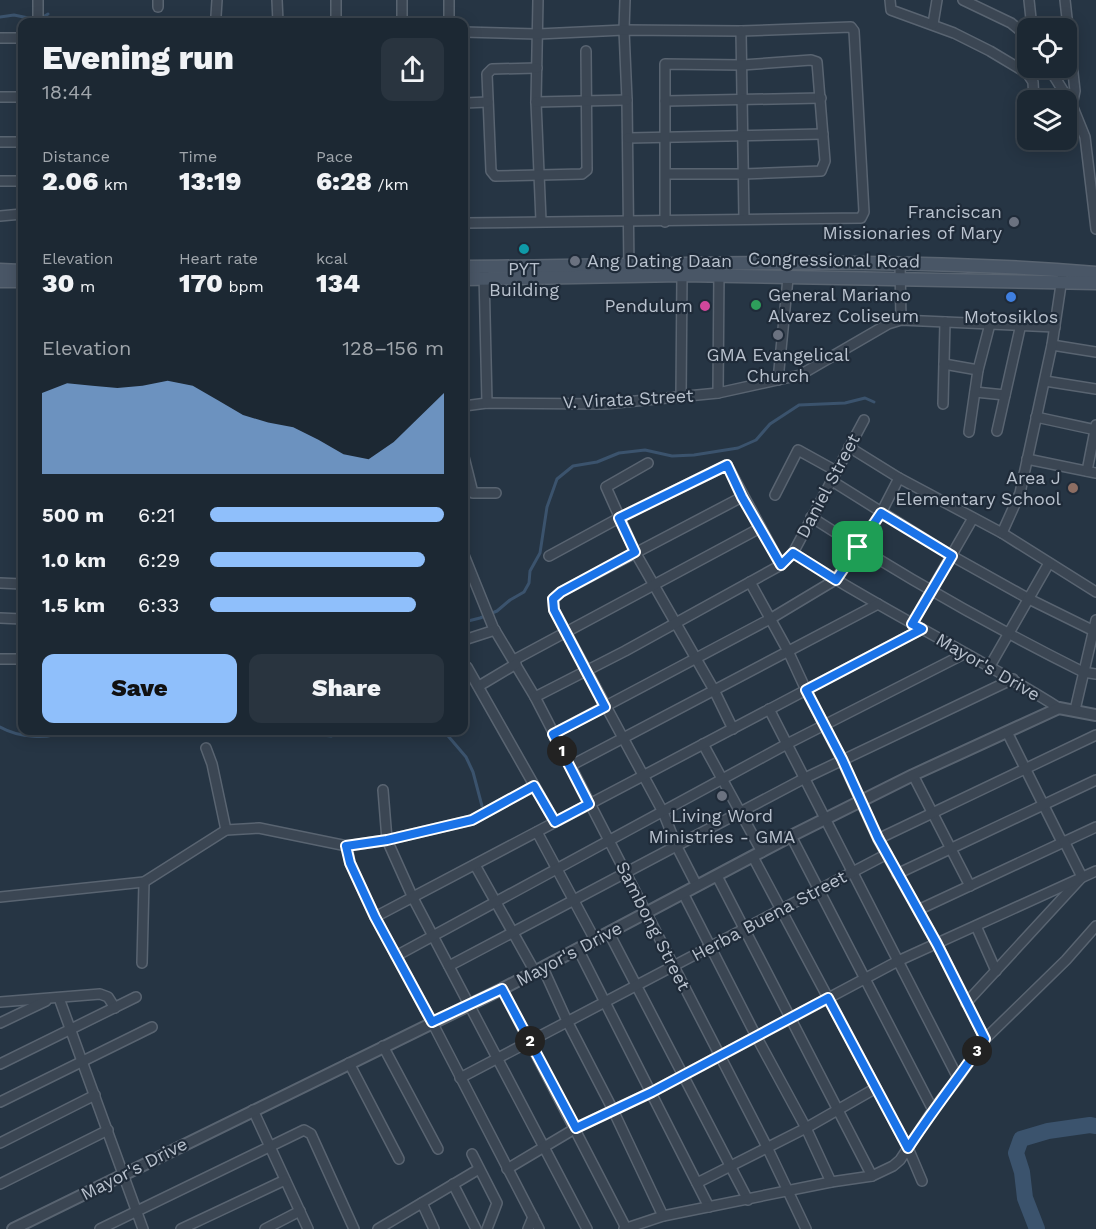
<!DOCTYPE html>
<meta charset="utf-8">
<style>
body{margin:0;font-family:"Work Sans",sans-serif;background:#29343f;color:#f1f3f6;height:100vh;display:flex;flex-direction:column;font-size:22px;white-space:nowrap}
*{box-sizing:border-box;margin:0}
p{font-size:20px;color:#a0a6ac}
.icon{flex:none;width:33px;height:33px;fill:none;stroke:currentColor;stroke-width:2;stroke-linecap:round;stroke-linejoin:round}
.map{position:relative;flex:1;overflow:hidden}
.sheet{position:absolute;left:18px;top:18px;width:450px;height:717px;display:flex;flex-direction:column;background:#1c2833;border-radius:12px;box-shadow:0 3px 15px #0003,0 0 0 2px #3a444e}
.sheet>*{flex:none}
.tools{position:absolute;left:1017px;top:18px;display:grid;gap:12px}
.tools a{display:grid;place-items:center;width:60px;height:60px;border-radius:12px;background:#1c2833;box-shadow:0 3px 15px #0003,0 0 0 2px #3a444e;font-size:30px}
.pin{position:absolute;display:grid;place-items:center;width:51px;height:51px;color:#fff;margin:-26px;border-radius:12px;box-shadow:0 3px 9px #0006}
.km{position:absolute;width:30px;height:30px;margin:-15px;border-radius:50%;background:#222;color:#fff;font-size:16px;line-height:30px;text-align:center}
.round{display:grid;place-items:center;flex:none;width:63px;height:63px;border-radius:12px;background:#29343f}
.overview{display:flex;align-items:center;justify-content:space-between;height:102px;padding:0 24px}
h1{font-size:33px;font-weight:800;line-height:45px}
.metrics{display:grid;grid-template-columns:repeat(3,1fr);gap:9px;height:102px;padding:6px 24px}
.metrics div{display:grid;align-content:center}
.metrics b{font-size:26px;font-weight:800}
.metrics small{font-size:16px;font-weight:400}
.metrics p{font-size:16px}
.chart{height:168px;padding:12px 24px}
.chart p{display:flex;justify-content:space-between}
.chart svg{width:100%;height:108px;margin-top:6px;fill:#8fbffb;opacity:.7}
.cta{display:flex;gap:12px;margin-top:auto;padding:12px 24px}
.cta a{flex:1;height:69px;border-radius:12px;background:#8fbffb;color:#111;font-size:24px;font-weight:800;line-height:69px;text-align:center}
.cta a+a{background:#29343f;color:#f1f3f6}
ul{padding:0 24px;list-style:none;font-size:20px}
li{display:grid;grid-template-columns:96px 72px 1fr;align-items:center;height:45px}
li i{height:15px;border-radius:8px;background:#8fbffb}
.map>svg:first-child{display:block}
</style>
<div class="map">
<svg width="1096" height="1229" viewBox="0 0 1096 1229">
<rect width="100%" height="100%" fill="#263544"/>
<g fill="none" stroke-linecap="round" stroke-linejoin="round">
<g stroke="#3b536d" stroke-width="3">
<path d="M0,17L14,15L38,20L48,14"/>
<path d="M464,622L480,618L497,611L510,600L524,592L529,583L530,571L540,553L547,507L557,479L573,466L597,462L619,453L645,450L672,456L694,455L738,448L756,440L770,424L799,405L845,403L865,398L874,402"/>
<path d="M0,727C18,737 48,741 66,730"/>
<path d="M280,730L331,736L347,730"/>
<path d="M443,730L466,757L473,772L482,806"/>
</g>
<path stroke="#3b536d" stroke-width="16" d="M1037,1229L1025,1198L1022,1172L1016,1153L1021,1139L1048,1131L1090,1125L1096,1126"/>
<g stroke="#596471" stroke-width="12">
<g id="minor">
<path d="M277,0L278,22"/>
<path d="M402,0V22"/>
<path d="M449,0V22"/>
<path d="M538,0L536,102L541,221"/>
<path d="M625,0L624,30L627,100L629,270"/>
<path d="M890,0L891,10L954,33L990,51L1027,73L1033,82L1034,100"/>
<path d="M963,0L1011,23L1028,37"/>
<path d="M1029,0L1032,28"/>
<path d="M1065,0L1075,91L1072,105H1069"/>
<path d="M158,7V0"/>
<path d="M38,16V0"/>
<path d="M216,16L217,0"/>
<path d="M336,22V0"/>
<path d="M933,24L937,0"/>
<path d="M741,31L744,219"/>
<path d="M464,32L538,34L624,30L741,31L851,27L854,31L864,212L861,218L464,223"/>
<path d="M0,38H22"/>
<path d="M537,68L492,69L487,74L491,171L495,176L582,174L587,170L586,51"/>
<path d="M1049,68L1072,105L1085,137L1096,229"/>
<path d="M0,97H22"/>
<path d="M665,101L821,98"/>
<path d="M536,102L627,100"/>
<path d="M464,103L488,102"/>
<path d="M628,138L823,134"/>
<path d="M0,142H22"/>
<path d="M0,181H22"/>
<path d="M22,181V198"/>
<path d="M0,216L22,214"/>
<path d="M665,222V64L742,65L811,60L817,62L825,161L821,171L743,174H666"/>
<path d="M900,264L901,320"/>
<path d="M484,273L487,403"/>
<path d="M1052,345L1096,352"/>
<path d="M944,364L978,370"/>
<path d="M778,380L788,278"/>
<path d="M1045,381L1096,389"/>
<path d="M975,392L1005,395"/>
<path d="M718,393L719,271"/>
<path d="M681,397L682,275"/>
<path d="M943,404L945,322"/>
<path d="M464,406L487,403L605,404L718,393L800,375L888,324L901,320L1055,327"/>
<path d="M1036,417L1096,430"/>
<path d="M997,431L1021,324"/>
<path d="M969,432L978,370L990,324"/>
<path d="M849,447L899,478L1002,533L1096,592"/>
<path d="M464,457L473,493H496"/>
<path d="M1027,459L1096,473"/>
<path d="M648,463L606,487L635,552L714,690L733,729"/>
<path d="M1087,471L1096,425"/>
<path d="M832,481L952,556L1029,599L1096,632"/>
<path d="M775,495L798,450L836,471"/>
<path d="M811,517C899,574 989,625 1083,672L1096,674"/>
<path d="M1002,533L1020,493L1052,345L1062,278"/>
<path d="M793,553C879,609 972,653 1059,708"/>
<path d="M464,555L493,627L535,697L767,1147L806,1229"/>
<path d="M549,556L619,518L727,465L781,565"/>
<path d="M0,583L22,584"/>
<path d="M0,618L22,619"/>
<path d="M912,624L973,518"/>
<path d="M922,629L806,690L842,760L878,839L937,944L985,1039"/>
<path d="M464,640L495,630"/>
<path d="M0,659H22"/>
<path d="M514,660L760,528"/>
<path d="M990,666L1049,563"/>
<path d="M467,667L555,822"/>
<path d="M479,686L516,664"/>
<path d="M535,697L625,651L781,565L793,553L864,420"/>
<path d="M769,709L958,1078"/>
<path d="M1075,710L1096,620"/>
<path d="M1007,732L1062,842"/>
<path d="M553,734L770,619L835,580L881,513L899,478"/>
<path d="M703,744L762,852"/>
<path d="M206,748L212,764L226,830"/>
<path d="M570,766L878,604"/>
<path d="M913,775L970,886"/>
<path d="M383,790L387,840L413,898L587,1229"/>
<path d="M537,832L595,940"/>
<path d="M791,836L933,1110"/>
<path d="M878,839L1096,735"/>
<path d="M347,846L350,863L375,917L432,1022L539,1229"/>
<path d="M753,857L908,1148L922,1181"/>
<path d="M475,865L535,972"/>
<path d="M897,874L1096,780"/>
<path d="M717,876L872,1176"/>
<path d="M697,886L677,847L663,812L554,610L553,599L561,592L742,497"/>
<path d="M683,893L756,1036L806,1128L831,1182"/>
<path d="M0,897L144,882L226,830L259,828L347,846L387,840L472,820L534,786"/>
<path d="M918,910L1096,827"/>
<path d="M375,917L806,690L788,651L750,582"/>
<path d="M976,926L996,971"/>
<path d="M609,933L748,1200"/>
<path d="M578,949L709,1207"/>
<path d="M396,956L787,744L964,654"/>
<path d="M142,963L144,882"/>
<path d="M449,966L805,778L1013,679"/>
<path d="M543,968L567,1021L613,1110L663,1216"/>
<path d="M502,989L626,1228"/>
<path d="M59,998L143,1229"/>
<path d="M0,1002L100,994L108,997L115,1008"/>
<path d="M966,1003L1082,877L1064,841"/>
<path d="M0,1023L46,1001"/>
<path d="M383,1046L438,1149"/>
<path d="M349,1063L399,1159"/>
<path d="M0,1064L136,997"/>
<path d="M460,1078L887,854"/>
<path d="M0,1102L152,1027"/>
<path d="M253,1110L308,1229"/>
<path d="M0,1143L95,1095"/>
<path d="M472,1154L497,1203L487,1229"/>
<path d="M507,1169L576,1128L652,1092L898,961L1096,871"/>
<path d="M697,1183L806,1128L876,1088"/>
<path d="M0,1184L108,1130"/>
<path d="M453,1184L476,1229"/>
<path d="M422,1203L434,1229"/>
<path d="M100,1229L304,1130L311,1134L354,1229"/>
<path d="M181,1229L285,1180"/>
<path d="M265,1229L300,1211"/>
<path d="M378,1229L479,1169"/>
<path d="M528,1229L533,1217"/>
<path d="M624,1229L663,1216L831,1182L872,1176L893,1166L900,1160L933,1110L958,1078L985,1039L1066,960L1096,926"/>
</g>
</g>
<g stroke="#596471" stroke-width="14">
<path id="tertiary" d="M13,1229L502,989L791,836L913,775L1059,708L1096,715"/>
</g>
<g stroke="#596471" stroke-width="15">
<g id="secondary">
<path d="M464,267C674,266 886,255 1096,273"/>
<path d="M0,270L22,271"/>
<path d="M464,279L682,275L1096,283"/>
<path d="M0,281H22"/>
</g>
</g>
<use href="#minor" stroke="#3b4653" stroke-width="9"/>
<use href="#tertiary" stroke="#3b4653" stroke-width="10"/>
<use href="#secondary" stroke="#495666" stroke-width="12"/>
</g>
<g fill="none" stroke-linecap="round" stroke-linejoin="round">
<g stroke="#fff" stroke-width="12">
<path id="route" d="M727,465L742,497L781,565L793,553L836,580L881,513L952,556L912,624L922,629L806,690L842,759L878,838L937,944L985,1039C960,1076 932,1111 908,1148L828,998L652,1092L576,1128L502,989L432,1022L375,917L350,863L346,846L387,840L472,820L534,786L555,822L589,804L553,734L605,707L554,610L553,599L561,592L635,552L619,518Z"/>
</g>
<use href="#route" stroke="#1a73e8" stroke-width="8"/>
</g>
<g fill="#6b7280" stroke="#1f2b39" stroke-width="2">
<circle cx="1014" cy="222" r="6"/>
<circle cx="575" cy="261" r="6"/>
<circle cx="778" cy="335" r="6"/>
<circle cx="722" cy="796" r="6"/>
</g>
<circle fill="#0f9aa8" stroke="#1f2b39" stroke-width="2" cx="524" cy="249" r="6"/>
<circle fill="#3f7fe0" stroke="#1f2b39" stroke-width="2" cx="1011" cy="297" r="6"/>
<circle fill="#2e9e5b" stroke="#1f2b39" stroke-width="2" cx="756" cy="305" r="6"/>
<circle fill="#d1479c" stroke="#1f2b39" stroke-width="2" cx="705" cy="306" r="6"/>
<circle fill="#8d6e63" stroke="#1f2b39" stroke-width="2" cx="1073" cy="488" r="6"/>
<g text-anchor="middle" stroke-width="4.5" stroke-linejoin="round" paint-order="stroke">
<g font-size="18" fill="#b8c1cd" stroke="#1f2b39">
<text x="1002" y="218" text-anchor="end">Franciscan<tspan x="1002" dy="21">Missionaries of Mary</tspan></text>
<text x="587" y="267" text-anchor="start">Ang Dating Daan</text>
<text x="524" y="275">PYT<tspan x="524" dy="21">Building</tspan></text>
<text x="768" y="301" text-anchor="start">General Mariano<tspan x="768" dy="21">Alvarez Coliseum</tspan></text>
<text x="693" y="312" text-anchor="end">Pendulum</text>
<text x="1011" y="323">Motosiklos</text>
<text x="778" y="361">GMA Evangelical<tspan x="778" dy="21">Church</tspan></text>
<text x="1061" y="484" text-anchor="end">Area J<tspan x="1061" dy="21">Elementary School</tspan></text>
<text x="722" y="822">Living Word<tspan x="722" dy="21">Ministries - GMA</tspan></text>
</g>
<g font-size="18" fill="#b8c1cd" stroke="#1f2b39">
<text transform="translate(834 260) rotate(1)" y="6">Congressional Road</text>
<text transform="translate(628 399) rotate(-3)" y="6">V. Virata Street</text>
<text transform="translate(828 486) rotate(-62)" y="6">Daniel Street</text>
<text transform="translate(988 667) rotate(30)" y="6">Mayor's Drive</text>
<text transform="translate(769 916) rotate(-28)" y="6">Herba Buena Street</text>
<text transform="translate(653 926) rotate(63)" y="6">Sambong Street</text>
<text transform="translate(569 954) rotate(-28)" y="6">Mayor's Drive</text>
<text transform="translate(134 1169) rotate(-27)" y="6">Mayor's Drive</text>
</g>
</g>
</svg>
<div class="tools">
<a><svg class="icon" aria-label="locate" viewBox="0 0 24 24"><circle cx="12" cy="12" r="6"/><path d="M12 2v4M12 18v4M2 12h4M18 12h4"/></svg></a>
<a><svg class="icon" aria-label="layers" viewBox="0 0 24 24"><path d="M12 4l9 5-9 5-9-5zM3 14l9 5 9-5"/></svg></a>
</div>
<div class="pin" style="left:858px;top:547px;background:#1e9e55"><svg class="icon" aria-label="arrive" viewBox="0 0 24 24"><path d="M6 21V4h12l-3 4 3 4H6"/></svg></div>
<b class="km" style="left:562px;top:751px">1</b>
<b class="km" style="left:530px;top:1041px">2</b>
<b class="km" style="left:977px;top:1051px">3</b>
<section class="sheet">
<div class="overview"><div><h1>Evening run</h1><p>18:44</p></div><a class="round"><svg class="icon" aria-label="share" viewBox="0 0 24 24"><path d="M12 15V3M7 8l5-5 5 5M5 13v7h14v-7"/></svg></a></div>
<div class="metrics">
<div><p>Distance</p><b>2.06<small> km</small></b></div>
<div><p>Time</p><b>13:19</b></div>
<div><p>Pace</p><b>6:28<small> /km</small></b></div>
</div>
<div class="metrics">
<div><p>Elevation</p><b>30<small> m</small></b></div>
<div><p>Heart rate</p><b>170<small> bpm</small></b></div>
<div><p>kcal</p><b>134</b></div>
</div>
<div class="chart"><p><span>Elevation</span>128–156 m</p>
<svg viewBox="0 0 160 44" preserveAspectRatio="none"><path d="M0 44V11L10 7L20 8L30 9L40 8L50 6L60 8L70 14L80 20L90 23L100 25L110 30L120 36L130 38L140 31L150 21L160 11V44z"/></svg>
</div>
<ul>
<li><b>500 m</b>6:21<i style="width:100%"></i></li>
<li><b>1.0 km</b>6:29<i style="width:92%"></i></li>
<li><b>1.5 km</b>6:33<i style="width:88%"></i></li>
</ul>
<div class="cta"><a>Save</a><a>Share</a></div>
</section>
</div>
